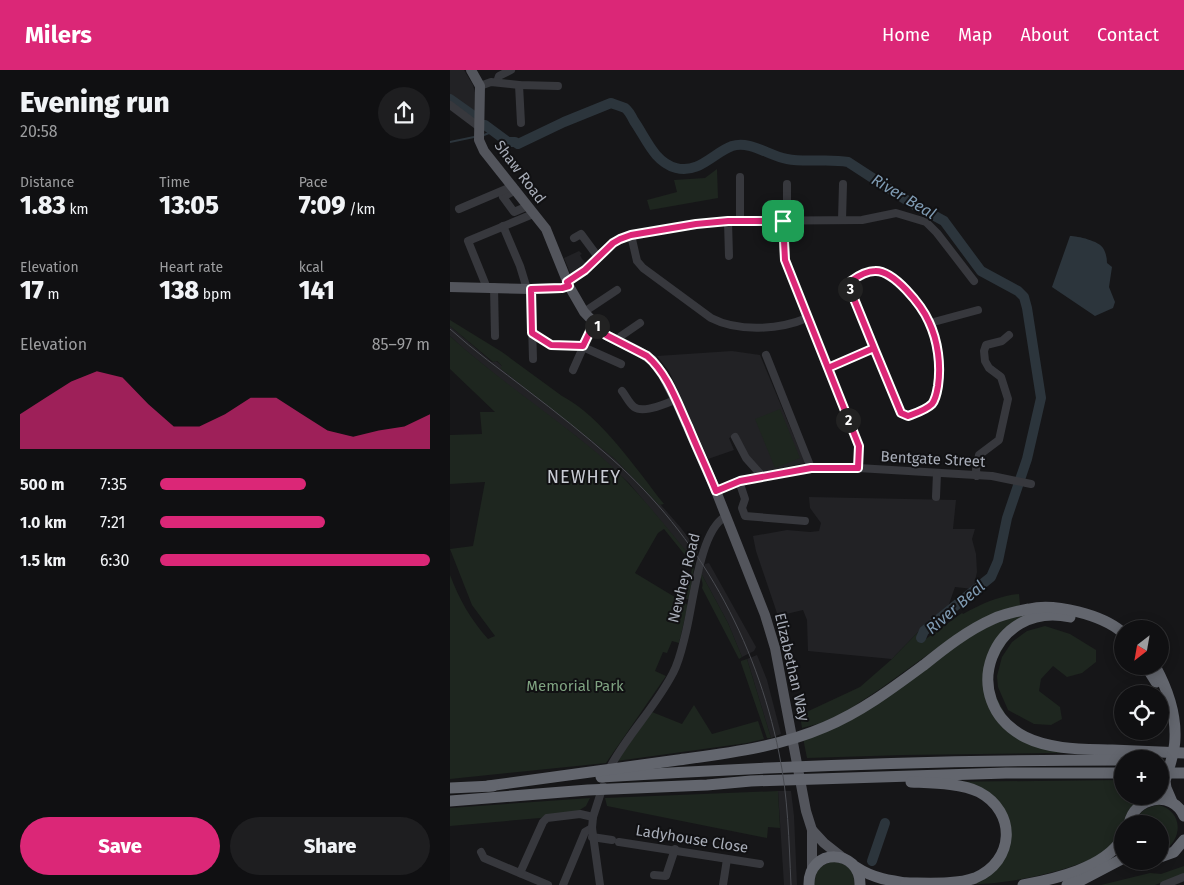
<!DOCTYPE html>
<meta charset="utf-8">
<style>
body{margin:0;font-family:"Fira Sans",sans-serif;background:#1e1e20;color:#f1f3f6;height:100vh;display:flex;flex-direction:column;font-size:19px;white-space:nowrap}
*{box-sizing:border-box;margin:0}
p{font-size:16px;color:#9c9d9f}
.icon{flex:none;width:28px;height:28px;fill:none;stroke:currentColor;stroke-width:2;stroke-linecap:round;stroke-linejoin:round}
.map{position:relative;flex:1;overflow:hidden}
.panel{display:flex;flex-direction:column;background:#101012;width:450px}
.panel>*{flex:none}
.needle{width:32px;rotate:211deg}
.buttons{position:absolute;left:664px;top:550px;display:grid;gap:10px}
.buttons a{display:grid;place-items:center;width:55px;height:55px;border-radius:50%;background:#101012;box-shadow:0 2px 12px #0003,0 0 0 1px #303032;font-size:25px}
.pin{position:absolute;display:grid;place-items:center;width:42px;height:42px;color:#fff;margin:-21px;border-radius:10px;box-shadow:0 2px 8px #0006}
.km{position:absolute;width:25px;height:25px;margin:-12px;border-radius:50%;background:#222;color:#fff;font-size:14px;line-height:25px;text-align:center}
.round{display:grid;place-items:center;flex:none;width:52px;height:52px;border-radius:26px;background:#1e1e20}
.summary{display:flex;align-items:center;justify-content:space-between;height:85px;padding:0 20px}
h1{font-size:28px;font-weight:800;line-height:38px}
.metrics{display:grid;grid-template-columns:repeat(3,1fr);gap:8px;height:85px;padding:5px 20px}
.metrics div{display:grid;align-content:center}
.metrics b{font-size:25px;font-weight:800}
.metrics small{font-size:14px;font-weight:400}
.metrics p{font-size:14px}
.chart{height:140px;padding:10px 20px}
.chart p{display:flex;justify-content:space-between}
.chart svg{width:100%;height:90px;margin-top:5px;fill:#db2777;opacity:.7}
.action{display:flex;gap:10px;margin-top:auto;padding:10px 20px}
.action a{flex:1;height:58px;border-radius:30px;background:#db2777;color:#fff;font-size:20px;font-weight:800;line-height:58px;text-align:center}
.action a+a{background:#1e1e20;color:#f1f3f6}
ul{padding:0 20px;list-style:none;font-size:16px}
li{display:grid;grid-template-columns:80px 60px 1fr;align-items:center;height:38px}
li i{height:12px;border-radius:6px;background:#db2777}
header{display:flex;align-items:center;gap:30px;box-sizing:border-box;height:70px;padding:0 25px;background:#db2777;color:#fff}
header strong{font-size:24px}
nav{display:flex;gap:28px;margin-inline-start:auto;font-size:18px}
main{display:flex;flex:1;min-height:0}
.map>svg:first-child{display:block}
</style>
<header>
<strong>Milers</strong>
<nav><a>Home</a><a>Map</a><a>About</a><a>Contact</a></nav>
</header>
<main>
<section class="panel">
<div class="summary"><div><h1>Evening run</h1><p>20:58</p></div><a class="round"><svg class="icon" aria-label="share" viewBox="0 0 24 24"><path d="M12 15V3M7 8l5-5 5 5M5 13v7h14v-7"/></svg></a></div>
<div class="metrics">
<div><p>Distance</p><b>1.83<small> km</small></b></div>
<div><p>Time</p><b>13:05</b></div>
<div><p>Pace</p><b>7:09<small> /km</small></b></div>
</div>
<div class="metrics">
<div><p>Elevation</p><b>17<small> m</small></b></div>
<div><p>Heart rate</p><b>138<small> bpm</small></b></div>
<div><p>kcal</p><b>141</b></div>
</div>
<div class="chart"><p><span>Elevation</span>85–97 m</p>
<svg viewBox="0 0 160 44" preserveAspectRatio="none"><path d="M0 44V27L10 19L20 11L30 6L40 9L50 22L60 33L70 33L80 27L90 19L100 19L110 27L120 35L130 38L140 35L150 33L160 27V44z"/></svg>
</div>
<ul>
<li><b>500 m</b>7:35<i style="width:54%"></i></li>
<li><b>1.0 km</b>7:21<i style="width:61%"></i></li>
<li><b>1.5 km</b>6:30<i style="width:100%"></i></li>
</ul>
<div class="action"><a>Save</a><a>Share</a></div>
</section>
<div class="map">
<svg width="734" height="815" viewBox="0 0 734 815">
<rect width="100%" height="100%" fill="#161618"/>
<g fill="#222225">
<path d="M0,0H14L23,15L26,26L25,45L0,28Z"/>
<path d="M129,181L132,184L130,185L132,189L136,193L121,205L114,188Z"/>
<path d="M0,256L42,292L46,291L165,389L211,435L231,458L248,481L245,492L179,413L128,368L64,320L14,279L0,266Z"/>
<path d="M282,281L310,285L355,393L313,402L298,387L287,365L279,368L284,380L258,389L219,301L207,286Z"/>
<path d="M359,427L506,430L503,459H525L522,469L526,484L527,502L523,519L505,517L498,537L470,560L442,589L358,581L357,550L353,540L328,546L306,481L303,466L337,460L360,462L369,461L371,453L360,438Z"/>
<path d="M259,493L306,577L304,581L292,587L278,553L251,503L255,494Z"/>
<path d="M307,585L317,610L331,664L321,668L297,589Z"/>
<path d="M328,721H341L344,746L347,815H334Z"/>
</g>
<g fill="#1e261f">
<path d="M267,99L268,128L200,140L197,130L227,122L224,110L255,108Z"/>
<path d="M0,250L52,282L112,326C151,346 187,400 214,434L209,435L165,389L50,298L52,296L47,291L43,292L0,256Z"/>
<path d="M0,266C46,308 98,342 146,382C183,414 214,454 245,492L239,529H235L243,495L214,459L208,463L185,503L238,535L229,573L222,571L217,583L213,582L205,601L216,606L156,693L0,709V505C9,529 21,550 38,569L45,566L22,535L0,479L23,476L35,412L0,414V365L32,364L30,342H45L0,299Z"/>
<path d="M330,339L350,388L325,398L305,349Z"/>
<path d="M251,503L278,553L292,587L289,589L252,518C254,512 250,509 251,503Z"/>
<path d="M569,524L570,535L501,568L430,619L395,642L371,653L352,658L350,645L410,617L442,589L470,560L469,567L473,571L512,543L513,544C532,534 548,526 569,524Z"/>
<path d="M575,544L576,547L568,552L536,608L566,664L666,682L454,685L357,688L353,668L528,562L548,552Z"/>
<path d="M595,556L620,564L646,580V592L632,603L617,607L603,596L591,609L589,621L610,637L612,649L601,655L584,654L558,640L548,617L547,606L552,587L562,572L577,561Z"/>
<path d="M297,589L321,668H317L291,593V591Z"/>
<path d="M244,635L262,664L308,651L314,669L297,673L167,691L202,642L232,654Z"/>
<path d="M672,710V726H693C687,732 679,737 676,746C672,756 673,767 663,776C637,799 556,815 522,814L555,784L548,733L486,712Z"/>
<path d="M328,721L330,758L318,757L317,768L157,736L155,728Z"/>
<path d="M140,728L136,736L128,741L90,748L0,756V738Z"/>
<path d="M708,735C734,740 734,773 710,782V754H685C689,742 695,737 708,735Z"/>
<path d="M382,791C398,794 403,798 405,815H364C367,799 367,798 382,791Z"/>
<path d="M734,796V804L705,815H651L700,803L711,804Z"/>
</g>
<path fill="#2c353c" d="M620,166C628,166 649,171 653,178C656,183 657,188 657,193L662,197L659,217L665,232L663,238L645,246L602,217Z"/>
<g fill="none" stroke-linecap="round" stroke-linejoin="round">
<g stroke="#2c353c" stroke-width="2">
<path d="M34,65L44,61"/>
<path d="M0,72L24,67"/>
</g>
<g stroke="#2c353c" stroke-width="10">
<path d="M0,29L24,46"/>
<path d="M35,55L58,72H65L68,74L114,52L161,33C166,35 171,36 175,38C179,41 182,47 184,51C196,68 204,92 226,98C249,104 263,83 282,76C300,70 319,86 337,89C357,93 378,88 398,92L461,133L494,151L531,201L568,221L574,227L577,238L591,328L577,389L557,448L548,491L541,507L474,561L471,568"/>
<path d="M422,791L435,753"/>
</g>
<g stroke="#37383d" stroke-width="8">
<path d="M47,12L49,6L61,0"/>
<path d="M69,15L71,53"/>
<path d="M30,16L41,12L69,15L108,16"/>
<path d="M0,35L28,56"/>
<path d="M290,107V151"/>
<path d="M337,114V151"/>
<path d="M66,120L53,127L64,142L78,136"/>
<path d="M9,139L63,116"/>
<path d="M392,150L393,114"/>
<path d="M278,151L279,186"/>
<path d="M333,151L335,190L409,376L408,398"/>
<path d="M53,156L70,196L77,219"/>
<path d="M181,165L187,191L193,198L261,248C288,262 329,260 357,248"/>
<path d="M124,168L131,164L148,187"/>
<path d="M426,200C468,218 492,263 489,307C488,315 487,327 482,333C476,340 466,343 458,346L451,343L400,219L401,211L408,205Z"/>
<path d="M117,212L135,199L163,173L181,165L245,154L278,151L412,150L446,143L476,152L487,163L524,211"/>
<path d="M44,217L45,266"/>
<path d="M37,218L18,171L83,144"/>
<path d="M81,219L83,289"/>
<path d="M134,242L167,220"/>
<path d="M480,253L528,240"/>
<path d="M82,263L101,275L133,277L171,294"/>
<path d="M167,271L171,266L190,253"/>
<path d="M316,285L361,398"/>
<path d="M378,298L424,278"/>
<path d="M123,300L144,253"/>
<path d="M172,321C176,326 179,333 184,337C194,344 215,333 226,330"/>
<path d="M285,367L296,388L313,407"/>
<path d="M527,406L526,400L529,385L549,370L558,329L551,307L539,298L535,291L534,281L536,275L552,271L559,265"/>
<path d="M289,411L295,429L292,438L295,446L355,451"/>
<path d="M266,421L289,411L361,398H408L542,406L581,414"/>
<path d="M486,427L487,403"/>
<path d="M158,701C176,666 205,638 223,603C229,592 232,578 235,566C243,537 249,461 275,447"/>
<path d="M142,767L162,770"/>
<path d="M169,772L310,794"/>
<path d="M31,782L34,788L98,815"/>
<path d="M70,803L93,752L97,748L130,744L143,747"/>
<path d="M204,805L216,806L225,779"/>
<path d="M113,815L135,762L142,758"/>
<path d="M150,815L142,758L143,747L153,716"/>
<path d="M273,815L277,789"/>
<path d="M714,815L734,807"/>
</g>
<g stroke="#53555c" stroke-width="10">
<path d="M21,0L30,16L29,70L34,81L96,159L119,216L134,242L156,265L188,281L202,290L213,305L226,330L266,421L315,545L325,578L356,741L362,760V800"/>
<path d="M0,217L81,219L112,218L119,216"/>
<path d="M362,760L374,773L393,788"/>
</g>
<g stroke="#63666e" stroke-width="11">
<path d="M620,547C542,530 505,631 575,667C601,680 634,679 662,680C686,681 710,682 734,683"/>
<path d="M696,596L706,612"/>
<path d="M705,596C717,618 726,643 725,668C725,683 719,697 715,711L716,718L722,732"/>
<path d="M711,703H734"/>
<path d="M151,707C325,696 498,690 672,690"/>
<path d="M38,716C101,707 165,699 228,690C278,683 329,677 375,657C411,642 443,618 474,595C495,578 518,560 543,549C554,544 568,541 579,539C606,533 652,545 672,562"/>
<path d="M0,718L43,716"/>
<path d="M0,731L138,720L257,715L301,711L556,703H672"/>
<path d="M679,754C684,727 722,719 734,746"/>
<path d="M710,787L724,782L734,770"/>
<path d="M406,797C424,809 442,811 464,814"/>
<path d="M456,813C476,813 507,815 525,808C565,791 567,742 529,722C511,713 481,713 461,712"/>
<path d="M359,815C358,777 411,778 410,815"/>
<path d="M573,815C605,809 654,798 672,769"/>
<path d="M617,815L632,810L672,789"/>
</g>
<path stroke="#4a4c52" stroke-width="1" d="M0,259C24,281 51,300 77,320C106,342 135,365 162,389C249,466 306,570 329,683C338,726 339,771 341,815"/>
</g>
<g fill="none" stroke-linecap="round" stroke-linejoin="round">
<g stroke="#fff" stroke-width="10">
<path id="route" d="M333,151H278L246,154L181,165L170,169L163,173L135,200L117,212L119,216L112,218L81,219L82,263L101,275L133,276L144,253L156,265L197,286C217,303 227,332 238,356C247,378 257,399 266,421L290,411L361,398H408L409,376L378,298L424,278L451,343L458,346C466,343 476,340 482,334C486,329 487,322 488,316C491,295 488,271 479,252C472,236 444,200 425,201C416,201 408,206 401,211L400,219L424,278L378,298L335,190L333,151"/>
</g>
<use href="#route" stroke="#db2777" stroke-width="6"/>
</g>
<g text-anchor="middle" stroke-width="4" stroke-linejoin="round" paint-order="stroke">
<g font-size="15" fill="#a8adb8" stroke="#111113">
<text transform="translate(70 102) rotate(53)" y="5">Shaw Road</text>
<text transform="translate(483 389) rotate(3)" y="5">Bentgate Street</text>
<text transform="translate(234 508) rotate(-76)" y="5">Newhey Road</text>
<text transform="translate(342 597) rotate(77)" y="5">Elizabethan Way</text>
<text transform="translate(242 769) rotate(9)" y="5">Ladyhouse Close</text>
</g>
<g font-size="15" fill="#7fa381" stroke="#111113">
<text x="125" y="621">Memorial Park</text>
</g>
<g font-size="16" font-style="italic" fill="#7f9bb3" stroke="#111113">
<text transform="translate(454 126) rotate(31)" y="6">River Beal</text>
<text transform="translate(505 537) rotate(-41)" y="6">River Beal</text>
</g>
<g font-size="18" letter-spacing="1" fill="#c9ccd4" stroke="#111113">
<text x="134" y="413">NEWHEY</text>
</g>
</g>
</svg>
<div class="buttons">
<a><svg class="needle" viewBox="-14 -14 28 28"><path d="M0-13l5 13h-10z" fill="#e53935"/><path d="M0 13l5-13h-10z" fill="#9c9d9f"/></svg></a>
<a><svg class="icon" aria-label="locate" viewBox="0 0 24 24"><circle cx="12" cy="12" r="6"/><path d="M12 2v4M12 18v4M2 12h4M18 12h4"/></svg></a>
<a>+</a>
<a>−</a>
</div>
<div class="pin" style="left:333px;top:151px;background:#1e9e55"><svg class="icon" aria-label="arrive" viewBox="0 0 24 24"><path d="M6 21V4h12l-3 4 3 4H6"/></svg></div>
<b class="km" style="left:147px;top:256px">1</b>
<b class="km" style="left:398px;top:350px">2</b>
<b class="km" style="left:400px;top:219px">3</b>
</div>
</main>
